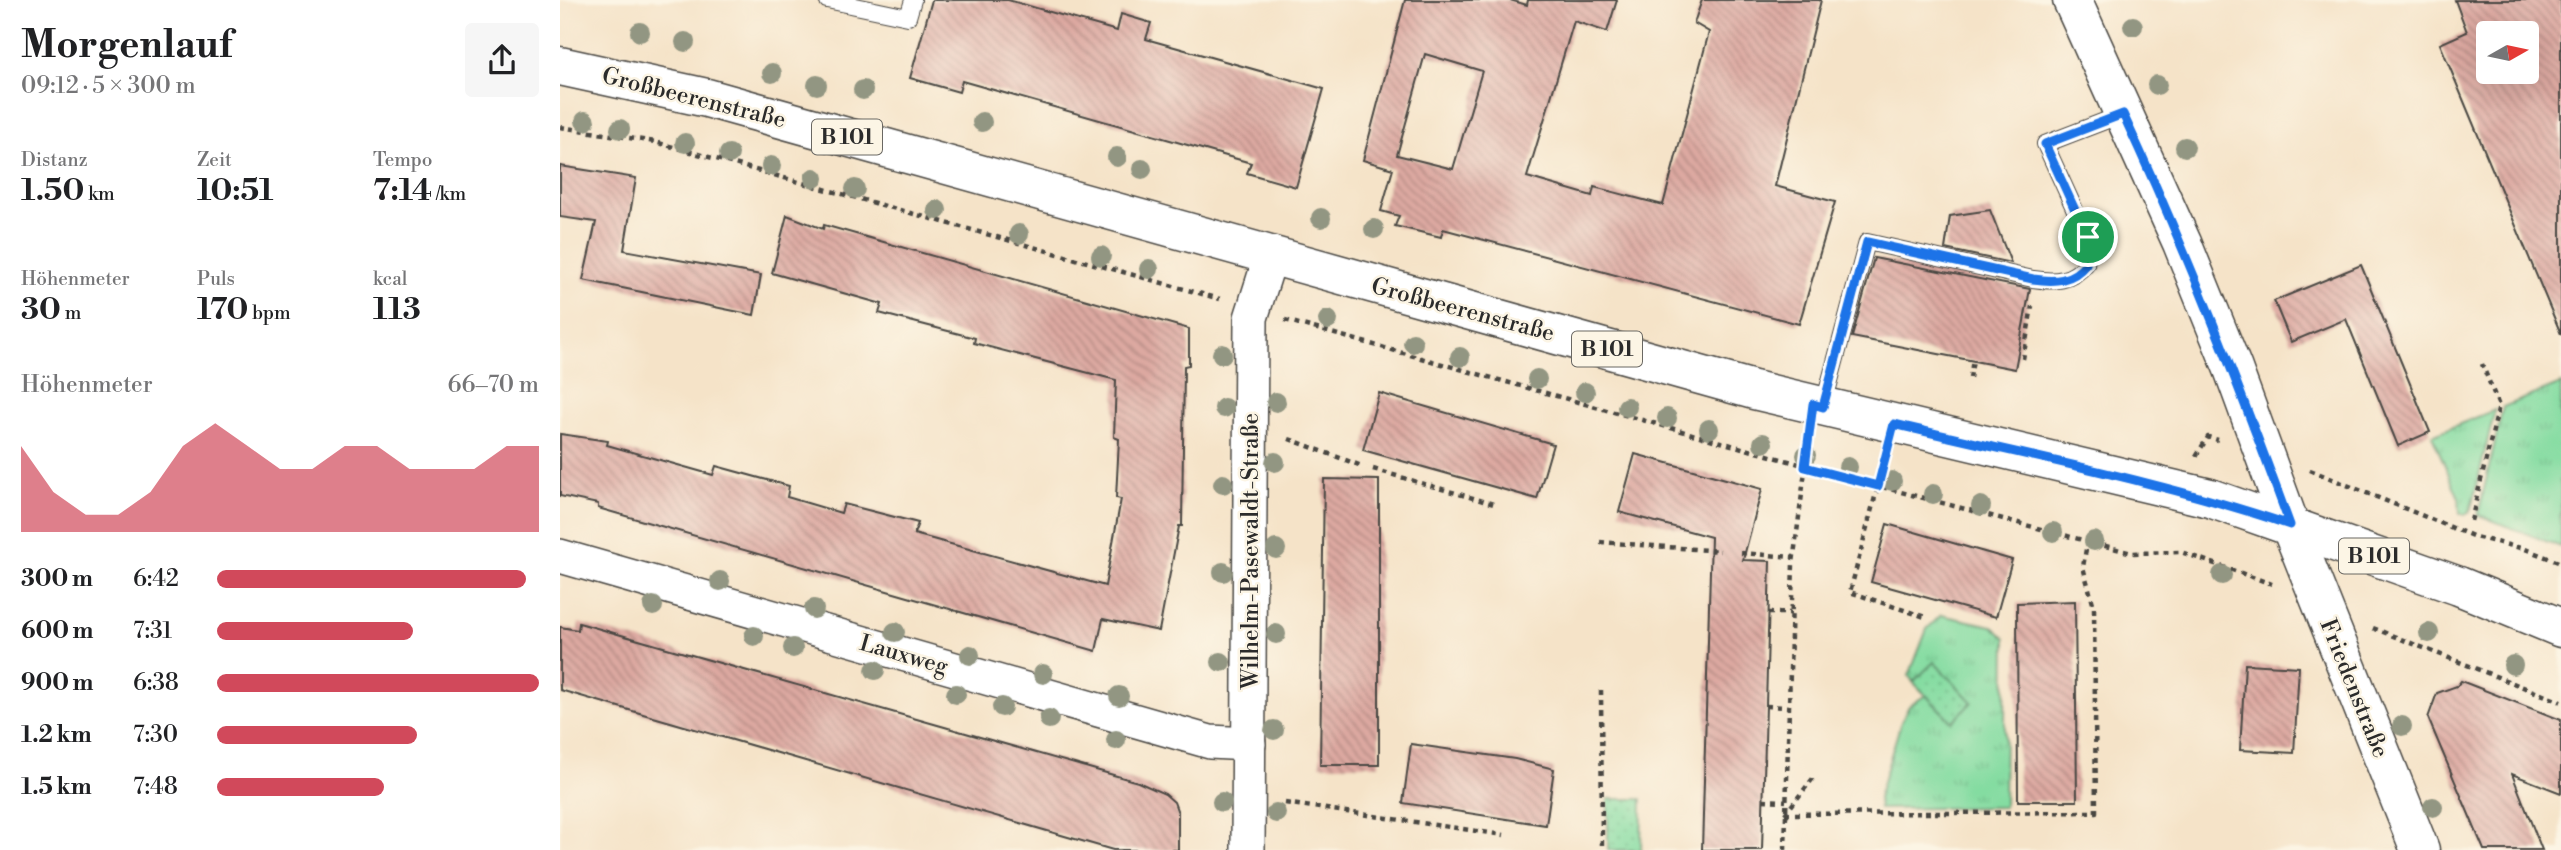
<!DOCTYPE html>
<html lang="de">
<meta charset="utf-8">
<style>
body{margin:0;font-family:"Libre Bodoni",serif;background:#f6f6f6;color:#202124;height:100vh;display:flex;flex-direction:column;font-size:26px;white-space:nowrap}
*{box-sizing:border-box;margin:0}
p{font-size:23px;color:#757577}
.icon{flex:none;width:38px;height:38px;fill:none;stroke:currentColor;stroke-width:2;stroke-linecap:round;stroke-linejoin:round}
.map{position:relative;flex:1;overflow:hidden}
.sheet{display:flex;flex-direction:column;background:#fff;width:560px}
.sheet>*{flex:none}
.needle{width:46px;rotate:81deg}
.tools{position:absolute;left:1916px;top:21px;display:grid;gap:14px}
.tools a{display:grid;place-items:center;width:63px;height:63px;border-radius:7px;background:#fff;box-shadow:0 7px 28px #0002;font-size:35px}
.pin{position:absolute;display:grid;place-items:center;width:60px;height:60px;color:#fff;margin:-30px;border:4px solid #fff;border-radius:50%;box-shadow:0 2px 7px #0007}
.round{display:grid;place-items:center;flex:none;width:74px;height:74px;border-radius:7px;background:#f6f6f6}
.summary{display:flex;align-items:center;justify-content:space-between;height:119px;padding:0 21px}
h1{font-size:38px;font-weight:700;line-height:52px}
.stats{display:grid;grid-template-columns:repeat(3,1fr);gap:10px;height:119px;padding:7px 21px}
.stats div{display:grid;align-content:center}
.stats b{font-size:30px;font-weight:700}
.stats small{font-size:19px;font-weight:400}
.stats p{font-size:19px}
.chart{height:196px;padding:14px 21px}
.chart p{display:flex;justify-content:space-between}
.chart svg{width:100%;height:126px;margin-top:7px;fill:#d1495b;opacity:.7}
ul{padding:0 21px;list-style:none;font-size:23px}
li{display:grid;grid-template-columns:112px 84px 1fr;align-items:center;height:52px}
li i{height:18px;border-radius:9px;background:#d1495b}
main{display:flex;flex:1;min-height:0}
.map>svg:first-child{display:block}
</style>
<main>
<section class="sheet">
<div class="summary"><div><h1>Morgenlauf</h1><p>09:12 · 5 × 300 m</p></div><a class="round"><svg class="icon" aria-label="share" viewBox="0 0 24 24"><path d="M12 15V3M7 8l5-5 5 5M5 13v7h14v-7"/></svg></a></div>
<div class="stats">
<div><p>Distanz</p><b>1.50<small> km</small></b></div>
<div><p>Zeit</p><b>10:51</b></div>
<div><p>Tempo</p><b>7:14<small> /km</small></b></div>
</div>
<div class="stats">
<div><p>Höhenmeter</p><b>30<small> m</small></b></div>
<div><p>Puls</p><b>170<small> bpm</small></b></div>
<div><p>kcal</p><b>113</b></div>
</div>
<div class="chart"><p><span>Höhenmeter</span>66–70 m</p>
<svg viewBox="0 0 160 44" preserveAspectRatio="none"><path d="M0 44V14L10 30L20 38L30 38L40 30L50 14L60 6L70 14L80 22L90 22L100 14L110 14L120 22L130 22L140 22L150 14L160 14V44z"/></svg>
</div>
<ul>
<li><b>300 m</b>6:42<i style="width:96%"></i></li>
<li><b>600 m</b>7:31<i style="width:61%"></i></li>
<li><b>900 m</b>6:38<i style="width:100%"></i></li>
<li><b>1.2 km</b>7:30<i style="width:62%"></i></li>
<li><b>1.5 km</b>7:48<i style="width:52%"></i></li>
</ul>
</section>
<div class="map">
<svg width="2001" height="850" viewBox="0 0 2001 850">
<defs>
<pattern id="grass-tufts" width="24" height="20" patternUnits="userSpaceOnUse" patternTransform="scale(1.75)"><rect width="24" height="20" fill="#84dca1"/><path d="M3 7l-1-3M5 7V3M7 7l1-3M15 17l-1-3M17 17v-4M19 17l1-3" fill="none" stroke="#72bd8b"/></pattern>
<pattern id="park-dots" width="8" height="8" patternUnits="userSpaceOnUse" patternTransform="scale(1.75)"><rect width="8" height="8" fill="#84dca1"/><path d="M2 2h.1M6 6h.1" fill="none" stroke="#72bd8b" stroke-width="1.8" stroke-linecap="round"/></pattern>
<pattern id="building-back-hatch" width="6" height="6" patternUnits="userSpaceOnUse" patternTransform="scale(1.75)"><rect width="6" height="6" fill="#dda9a1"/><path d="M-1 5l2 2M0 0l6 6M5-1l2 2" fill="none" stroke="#b38a83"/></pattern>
</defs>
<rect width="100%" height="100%" fill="#fcf5e5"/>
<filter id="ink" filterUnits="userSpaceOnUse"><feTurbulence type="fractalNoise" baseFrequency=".0143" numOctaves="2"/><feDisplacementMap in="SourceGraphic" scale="14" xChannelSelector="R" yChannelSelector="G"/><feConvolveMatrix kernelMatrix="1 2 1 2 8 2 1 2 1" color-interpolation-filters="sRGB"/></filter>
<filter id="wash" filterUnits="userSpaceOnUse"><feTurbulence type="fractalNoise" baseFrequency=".00686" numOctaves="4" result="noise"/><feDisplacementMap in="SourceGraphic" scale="28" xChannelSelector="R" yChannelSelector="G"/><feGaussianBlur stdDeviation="1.57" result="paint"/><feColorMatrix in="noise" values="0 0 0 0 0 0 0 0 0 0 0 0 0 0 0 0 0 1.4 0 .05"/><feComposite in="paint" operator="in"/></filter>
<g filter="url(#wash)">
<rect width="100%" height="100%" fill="#f5e3c8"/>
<g fill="url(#grass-tufts)" stroke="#588466" stroke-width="2">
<path d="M2001,384V547L1918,515L1943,407Z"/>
<path d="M1935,410L1910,512L1905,515L1900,513L1899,498L1872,435Z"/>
<path d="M1381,615L1432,626L1446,638L1444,807L1319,809L1318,798L1341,722L1349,706L1366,695L1392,722L1374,663L1353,682L1349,676L1367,629Z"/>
</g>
<g fill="url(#park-dots)" stroke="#588466" stroke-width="2">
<path d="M1374,662L1412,702L1392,722L1353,682Z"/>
<path d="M1048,799H1082L1081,850H1048Z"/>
</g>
<g id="blocks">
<g fill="url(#building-back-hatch)" fill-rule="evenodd">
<path d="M372,0H448L557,31L561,14L591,23L586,39L764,89L736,187L687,173L691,163L402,81L399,92L350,78Z"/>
<path d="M845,0H950L967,5L968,0H1057L1047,32L1014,21L967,177L1032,196L1034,187L1103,205L1149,32L1134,23L1142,0H1261L1215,186L1275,202L1239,324L883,229L881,237L835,226L839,216L821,211L833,169L803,160ZM865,54L922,71L893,169L837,155Z"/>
<path d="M1895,0H2001V334L1880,44L1907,32ZM1928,33H1967V72H1928Z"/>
<path d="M0,166L76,178L64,250L201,275L194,315L23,280L36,222L0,217Z"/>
<path d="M1430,210L1451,263L1385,249L1390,216Z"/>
<path d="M227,215L263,229L264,225L629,329V365L624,366L622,526H619L599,631L543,619L536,651L38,508V504L0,496V434L48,441L47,445L153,475L156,466L229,486L227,497L281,513L284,504L358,523L354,534L545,586L561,499L556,498L559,439L554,437L556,380L414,343L415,338L319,313L322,304L212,273Z"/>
<path d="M1314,258L1470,289L1455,369L1292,337Z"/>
<path d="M1801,265L1870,432L1838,446L1786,319L1731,342L1714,301Z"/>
<path d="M819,393L993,444L977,499L803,450Z"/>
<path d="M1075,454L1202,489L1183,560L1210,561L1202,850H1142L1151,537L1059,512Z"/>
<path d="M764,479L819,480V765H760Z"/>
<path d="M1327,524L1452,560L1436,617L1311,582Z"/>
<path d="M1515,601L1517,801H1458L1457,603Z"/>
<path d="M19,623L578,782L605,794L614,802L618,813V850H553L0,690V627L18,630Z"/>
<path d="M1685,664L1739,667L1734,753L1680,750Z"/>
<path d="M1901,681L2001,720V793L1952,774L1982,850H1924L1868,718L1877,693L1897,686Z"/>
<path d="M851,744L955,759L994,769L986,825L843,803Z"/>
</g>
</g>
</g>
<g filter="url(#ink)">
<use href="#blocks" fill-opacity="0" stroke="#494743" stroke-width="2"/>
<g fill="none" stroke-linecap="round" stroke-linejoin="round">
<g stroke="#494743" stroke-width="18">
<g id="service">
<path d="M267,0L348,17L353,0"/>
<path d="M1263,407L1307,242L1473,279C1494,282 1512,282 1526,264L1530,243L1485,144L1563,114"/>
</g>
</g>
<g stroke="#494743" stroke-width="36">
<g id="minor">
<path d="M0,556L650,742L689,744"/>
<path d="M688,850L691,318L711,255"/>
</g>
</g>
<g stroke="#494743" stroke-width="41">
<path id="secondary" d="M1512,0L1622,243L1673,369L1730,525"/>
</g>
<g stroke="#494743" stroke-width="41">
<g id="primary">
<path d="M0,66L147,98L1194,390L1650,498L1899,586L2001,628"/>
<path d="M1730,525L1860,850"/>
</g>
</g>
<g stroke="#494743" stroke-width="4.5" stroke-dasharray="5 5" stroke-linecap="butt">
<path d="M0,127L95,142L660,299"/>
<path d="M725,320L1318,486L1572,553L1621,552L1712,584"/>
<path d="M1463,359L1472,306"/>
<path d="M1410,378L1413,360"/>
<path d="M729,439L802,466"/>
<path d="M1636,456L1648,437L1658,440"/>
<path d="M1325,459L1290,592L1368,618"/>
<path d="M813,469L937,505"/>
<path d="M1750,470L1915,537L1965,549L2001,563"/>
<path d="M1911,521L1939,406L1922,364"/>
<path d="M1040,542L1160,551"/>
<path d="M1181,553L1234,557"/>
<path d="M1208,613H1231"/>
<path d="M1813,628L2001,702"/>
<path d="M1041,690L1042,850"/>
<path d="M1206,706L1229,707"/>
<path d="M1203,800L1226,801"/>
<path d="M725,803L944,835"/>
<path d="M1225,814L1536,812L1534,607L1523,567L1526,549"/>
<path d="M1225,814L1254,777"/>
<path d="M1225,850L1233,563L1249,440"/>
</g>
<use href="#service" stroke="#fff" stroke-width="16"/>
<use href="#minor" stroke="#fff" stroke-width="33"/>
<use href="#secondary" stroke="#fff" stroke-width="38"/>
<use href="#primary" stroke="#fff" stroke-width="38"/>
</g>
<g fill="#929682">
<circle cx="1573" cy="26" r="10"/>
<circle cx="80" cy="32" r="10"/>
<circle cx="125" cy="42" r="10"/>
<circle cx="212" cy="73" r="10"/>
<circle cx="257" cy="85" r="10"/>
<circle cx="1597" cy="85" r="10"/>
<circle cx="303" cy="90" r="10"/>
<circle cx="25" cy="121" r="10"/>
<circle cx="422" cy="122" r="10"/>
<circle cx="60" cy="129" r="10"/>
<circle cx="125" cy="143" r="10"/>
<circle cx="1625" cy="147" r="10"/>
<circle cx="169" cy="154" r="10"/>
<circle cx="557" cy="157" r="10"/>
<circle cx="211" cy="166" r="10"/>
<circle cx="582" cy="169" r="10"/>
<circle cx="254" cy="178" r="10"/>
<circle cx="295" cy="189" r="10"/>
<circle cx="377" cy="210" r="10"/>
<circle cx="761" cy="218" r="10"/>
<circle cx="814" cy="229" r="10"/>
<circle cx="459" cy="234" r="10"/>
<circle cx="541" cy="256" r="10"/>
<circle cx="589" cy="269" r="10"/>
<circle cx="768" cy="320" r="10"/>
<circle cx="853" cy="343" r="10"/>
<circle cx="662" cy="354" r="10"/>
<circle cx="900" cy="357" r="10"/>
<circle cx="977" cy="379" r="10"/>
<circle cx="1025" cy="392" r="10"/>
<circle cx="716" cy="402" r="10"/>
<circle cx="1067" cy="407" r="10"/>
<circle cx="664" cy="408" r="10"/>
<circle cx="1107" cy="418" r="10"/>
<circle cx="1149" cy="429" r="10"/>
<circle cx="1203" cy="443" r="10"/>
<circle cx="1246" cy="455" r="10"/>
<circle cx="715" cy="462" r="10"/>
<circle cx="1288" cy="467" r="10"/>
<circle cx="1332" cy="481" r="10"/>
<circle cx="663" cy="484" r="10"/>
<circle cx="1373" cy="494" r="10"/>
<circle cx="1421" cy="506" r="10"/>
<circle cx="1493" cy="532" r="10"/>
<circle cx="1534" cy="541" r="10"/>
<circle cx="716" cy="549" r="10"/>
<circle cx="663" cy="572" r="10"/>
<circle cx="1662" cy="575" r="10"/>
<circle cx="160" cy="581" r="10"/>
<circle cx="93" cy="606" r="10"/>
<circle cx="254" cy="609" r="10"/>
<circle cx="335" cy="632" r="10"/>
<circle cx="1869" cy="633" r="10"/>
<circle cx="716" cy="634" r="10"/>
<circle cx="194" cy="636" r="10"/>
<circle cx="233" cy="648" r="10"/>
<circle cx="410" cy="655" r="10"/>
<circle cx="661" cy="662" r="10"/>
<circle cx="1953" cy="665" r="10"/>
<circle cx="315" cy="670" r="10"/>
<circle cx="483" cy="674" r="10"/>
<circle cx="396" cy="694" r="10"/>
<circle cx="559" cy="696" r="10"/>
<circle cx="442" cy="707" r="10"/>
<circle cx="489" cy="719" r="10"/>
<circle cx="1842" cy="726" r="10"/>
<circle cx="714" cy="730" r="10"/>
<circle cx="556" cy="740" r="10"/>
<circle cx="662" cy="802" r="10"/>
<circle cx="1873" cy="807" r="10"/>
<circle cx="716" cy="813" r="10"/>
</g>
</g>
<g fill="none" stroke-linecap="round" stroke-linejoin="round" filter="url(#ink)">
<g stroke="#fff" stroke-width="14">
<path id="route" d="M1563,114C1626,249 1679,386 1730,525C1601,481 1467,456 1334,424L1318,486L1245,467L1253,404L1263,407L1307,242L1473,279C1494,282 1512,282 1526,264L1530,243L1485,144Z"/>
</g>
<use href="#route" stroke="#1a73e8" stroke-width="9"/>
</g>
<g text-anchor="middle" stroke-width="5" stroke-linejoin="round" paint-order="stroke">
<g fill="#fcf5e5" stroke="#6a6863" stroke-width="2">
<rect x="252" y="119.5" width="70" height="35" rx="5"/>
<rect x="1012" y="331.5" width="70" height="35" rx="5"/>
<rect x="1779" y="538.5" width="70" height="35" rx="5"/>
</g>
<g font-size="21" font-weight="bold" fill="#2b2b2b">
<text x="287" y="144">B 101</text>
<text x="1047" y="356">B 101</text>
<text x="1814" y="563">B 101</text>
</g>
<g font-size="23" fill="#2b2b2b" stroke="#fcf5e5">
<text transform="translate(134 97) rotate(14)" y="8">Großbeerenstraße</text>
<text transform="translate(903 309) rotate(15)" y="8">Großbeerenstraße</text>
<text transform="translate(690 551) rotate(-90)" y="8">Wilhelm-Pasewaldt-Straße</text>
<text transform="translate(344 654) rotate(16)" y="8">Lauxweg</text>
<text transform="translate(1795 688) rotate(68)" y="8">Friedenstraße</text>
</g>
</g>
</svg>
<div class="tools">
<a><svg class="needle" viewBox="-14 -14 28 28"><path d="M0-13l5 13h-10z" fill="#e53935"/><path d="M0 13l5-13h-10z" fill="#757577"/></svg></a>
</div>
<div class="pin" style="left:1528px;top:237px;background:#1e9e55"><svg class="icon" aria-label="arrive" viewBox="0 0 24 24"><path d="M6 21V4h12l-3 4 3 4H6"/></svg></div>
</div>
</main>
